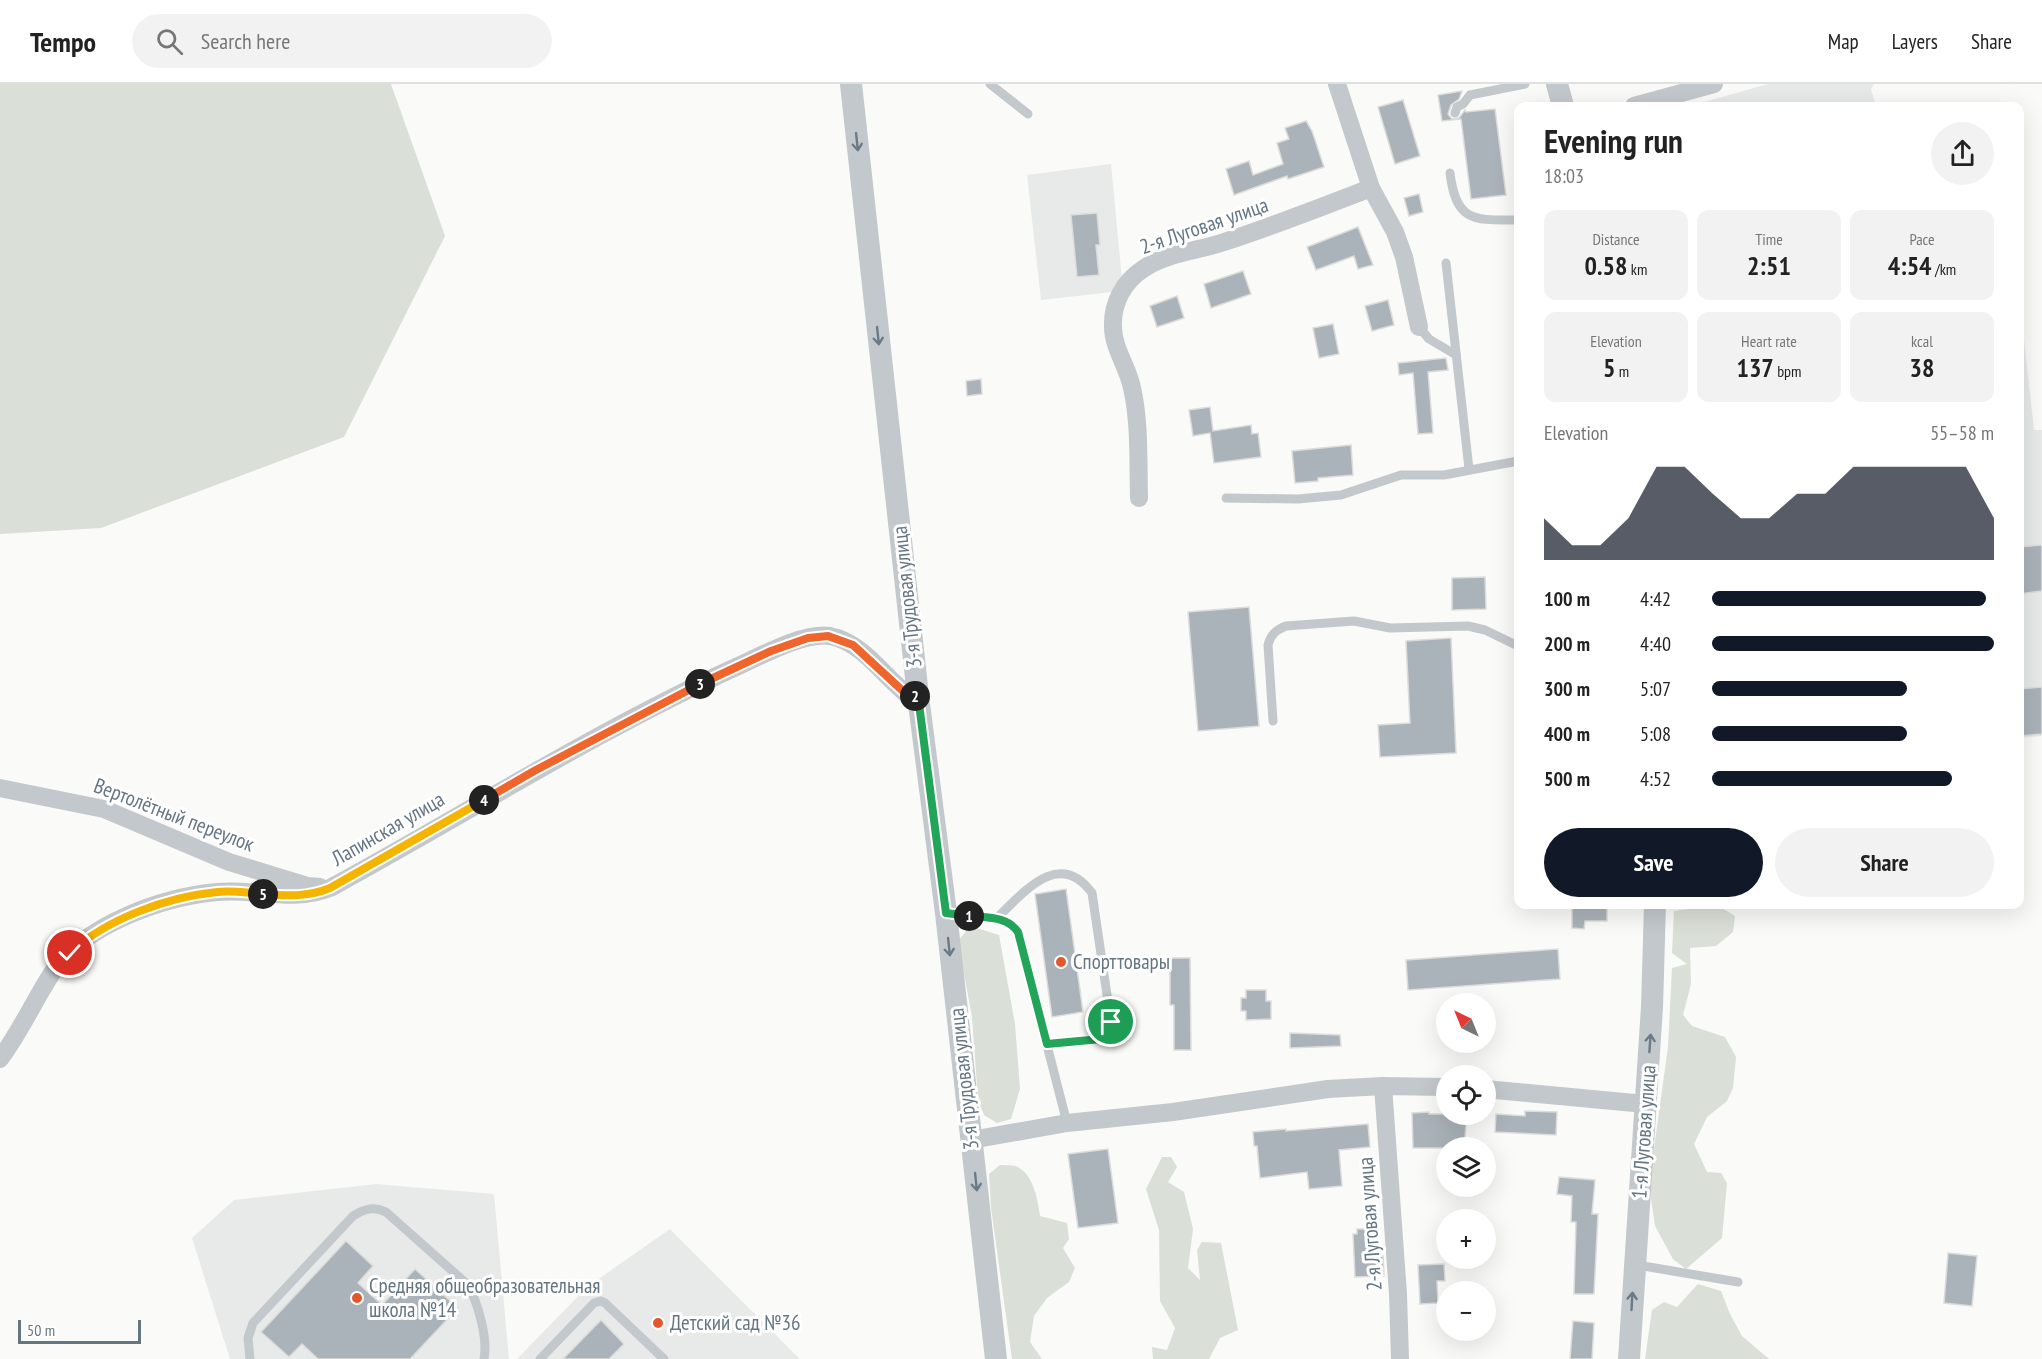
<!DOCTYPE html>
<meta charset="utf-8">
<style>
body{margin:0;font-family:"PT Sans Narrow",sans-serif;background:#f2f2f2;color:#222;height:100vh;display:flex;flex-direction:column;font-size:22px;white-space:nowrap}
*{box-sizing:border-box;margin:0}
p{font-size:20px;color:#767676}
.icon{flex:none;width:33px;height:33px;fill:none;stroke:currentColor;stroke-width:2;stroke-linecap:round;stroke-linejoin:round}
.map{position:relative;flex:1;overflow:hidden}
.panel{position:absolute;left:1514px;top:18px;width:510px;height:807px;display:flex;flex-direction:column;background:#fff;border-radius:12px;box-shadow:0 6px 24px #0002}
.panel>*{flex:none}
.needle{width:39px;rotate:317deg}
.controls{position:absolute;left:1436px;top:909px;display:grid;gap:12px}
.controls a{display:grid;place-items:center;width:60px;height:60px;border-radius:50%;background:#fff;box-shadow:0 6px 24px #0002;font-size:30px}
.scale{position:absolute;left:18px;bottom:15px;width:123px;box-sizing:border-box;padding-left:6px;border:3px solid #657683;border-top:0;font-size:16px;line-height:21px;white-space:nowrap;color:#657683;-webkit-text-stroke:4px #fff;paint-order:stroke}
.pin{position:absolute;display:grid;place-items:center;width:51px;height:51px;color:#fff;margin:-26px;border:3px solid #fff;border-radius:50%;box-shadow:0 2px 6px #0007}
.km{position:absolute;width:30px;height:30px;margin:-15px;border-radius:50%;background:#222;color:#fff;font-size:16px;line-height:30px;text-align:center}
.round{display:grid;place-items:center;flex:none;width:63px;height:63px;border-radius:32px;background:#f2f2f2}
.summary{display:flex;align-items:center;justify-content:space-between;height:102px;padding:0 30px}
h1{font-size:33px;font-weight:800;line-height:45px}
.metrics{display:grid;grid-template-columns:repeat(3,1fr);gap:9px;height:102px;padding:6px 30px}
.metrics div{display:grid;align-content:center;border-radius:12px;background:#f2f2f2;text-align:center}
.metrics b{font-size:26px;font-weight:800}
.metrics small{font-size:16px;font-weight:400}
.metrics p{font-size:16px}
.chart{height:168px;padding:12px 30px}
.chart p{display:flex;justify-content:space-between}
.chart svg{width:100%;height:108px;margin-top:6px;fill:#111827;opacity:.7}
.primary-button{display:flex;gap:12px;margin-top:auto;padding:12px 30px}
.primary-button a{flex:1;height:69px;border-radius:36px;background:#111827;color:#fff;font-size:24px;font-weight:800;line-height:69px;text-align:center}
.primary-button a+a{background:#f2f2f2;color:#222}
ul{padding:0 30px;list-style:none;font-size:20px}
li{display:grid;grid-template-columns:96px 72px 1fr;align-items:center;height:45px}
li i{height:15px;border-radius:8px;background:#111827}
header{display:flex;align-items:center;gap:36px;box-sizing:border-box;height:84px;padding:0 30px;background:#fff;border-bottom:2px solid #e0e0e0}
header strong{font-size:28px}
nav{display:flex;gap:33px;margin-inline-start:auto;font-size:21px}
.search{width:420px;height:54px;background:#f2f2f2;display:flex;align-items:center;gap:15px;box-sizing:border-box;padding:0 21px;border-radius:33px;color:#767676;font-size:22px}
.map>svg:first-child{display:block}
</style>
<header>
<strong>Tempo</strong>
<div class="search"><svg class="icon" aria-label="search" viewBox="0 0 24 24"><circle cx="10" cy="10" r="6"/><path d="M15 15l6 6"/></svg>Search here</div>
<nav><a>Map</a><a>Layers</a><a>Share</a></nav>
</header>
<div class="map">
<svg width="2042" height="1275" viewBox="0 0 2042 1275">
<rect width="100%" height="100%" fill="#fafaf8"/>
<g fill="#e8e9e9">
<path d="M1768,0H1874L1871,5L1876,22H1690Z"/>
<path d="M1111,80L1122,196L1112,208L1041,216L1027,91Z"/>
<path d="M2019,229H2021L2034,346H2042V652L2019,654Z"/>
<path d="M376,1100L494,1110L509,1275H230L192,1154L234,1116Z"/>
<path d="M670,1145L800,1275H517L587,1203Z"/>
</g>
<g fill="#dadfd7">
<path d="M0,0H391L445,152L344,353L101,444L0,450Z"/>
<path d="M1717,821L1735,832L1733,848L1716,862L1690,864L1691,900L1683,931L1692,942L1725,953L1736,973L1733,1004L1727,1017L1707,1033L1694,1060L1707,1088L1721,1089L1727,1099L1722,1154L1686,1185L1673,1175L1655,1142L1649,1101L1668,963L1672,884L1687,880L1672,869L1674,827Z"/>
<path d="M980,845L999,851L1015,940L1020,1005L1011,1035L997,1039L984,1031L978,1015L972,933L958,857L967,846Z"/>
<path d="M1162,1073H1171L1177,1083L1168,1098L1184,1108L1193,1145L1188,1184L1200,1196L1197,1166L1202,1158L1221,1159L1238,1246L1220,1254L1209,1275H1153L1152,1263L1167,1266L1175,1244L1160,1217L1159,1146L1146,1105Z"/>
<path d="M1000,1081C1005,1081 1010,1081 1015,1082C1033,1088 1038,1116 1040,1132L1067,1139L1069,1155L1063,1164L1075,1184L1069,1198L1047,1214L1034,1232L1030,1258L1042,1275H1012L991,1124L989,1090Z"/>
<path d="M1698,1200L1721,1207L1730,1230L1742,1252L1769,1275H1645L1652,1226L1664,1218L1677,1223Z"/>
</g>
<g fill="#aab3b9" stroke="#dcdcda" stroke-width="1.5">
<path d="M1462,7L1459,15L1451,21L1448,30L1452,35L1459,34L1465,26L1466,28L1495,25L1506,111L1471,115L1461,35L1442,37L1438,11Z"/>
<path d="M1403,16L1420,72L1395,80L1378,23Z"/>
<path d="M1306,37L1312,47L1324,83L1288,95L1287,92L1234,111L1226,85L1249,77L1253,91L1283,80L1277,59L1289,55L1285,44Z"/>
<path d="M1419,110L1423,128L1409,132L1404,114Z"/>
<path d="M1097,129L1100,161H1096L1099,191L1077,193L1071,131Z"/>
<path d="M1358,143L1373,181L1358,185L1354,172L1316,186L1307,163Z"/>
<path d="M1243,187L1251,210L1211,224L1204,200Z"/>
<path d="M1177,212L1184,234L1157,243L1150,222Z"/>
<path d="M1388,216L1394,241L1372,247L1365,222Z"/>
<path d="M1333,240L1339,270L1319,274L1313,244Z"/>
<path d="M1446,274L1448,286L1428,288L1433,349L1418,350L1413,289L1399,291L1398,279Z"/>
<path d="M981,295L982,310L967,312L966,297Z"/>
<path d="M1210,323L1213,347L1251,341L1252,350L1258,349L1261,373L1214,379L1210,349L1193,352L1189,326Z"/>
<path d="M1351,361L1353,391L1318,394V397L1295,399L1292,367Z"/>
<path d="M2042,461V507L2019,510V463Z"/>
<path d="M1485,493L1486,525L1452,526V494Z"/>
<path d="M1249,523L1259,642L1198,647L1188,528Z"/>
<path d="M1451,554L1456,669L1380,673L1378,641L1410,639L1406,557Z"/>
<path d="M2042,603V650L2019,652V605Z"/>
<path d="M1066,805L1083,928L1052,933L1035,810Z"/>
<path d="M1572,820H1607V837H1585L1584,845L1572,844Z"/>
<path d="M1558,865L1560,895L1408,906L1406,876Z"/>
<path d="M1170,874H1190L1191,966H1174V921H1170Z"/>
<path d="M1246,906H1266V917H1271V935L1246,936V927H1241V914H1246Z"/>
<path d="M1290,949L1340,951L1341,962L1290,964Z"/>
<path d="M1525,1027L1557,1028L1556,1051L1495,1048L1496,1030L1525,1032Z"/>
<path d="M1429,1028V1030H1467L1464,1064H1413L1412,1029Z"/>
<path d="M1368,1040L1370,1063L1339,1066L1342,1102L1309,1105L1307,1088L1260,1094L1257,1062H1254L1253,1048L1286,1045V1047Z"/>
<path d="M1108,1065L1118,1139L1078,1144L1068,1070Z"/>
<path d="M1559,1093L1595,1096L1592,1130H1598L1594,1210H1574L1576,1138H1571L1572,1112L1557,1110Z"/>
<path d="M1357,1145H1370L1371,1173L1383,1172L1384,1192L1355,1193L1353,1150H1357Z"/>
<path d="M346,1157L373,1182L358,1199L382,1221L415,1185L458,1224L410,1275H318L302,1260L289,1273L261,1248Z"/>
<path d="M1948,1169L1977,1172L1972,1222L1944,1219Z"/>
<path d="M1444,1180L1445,1197H1437L1438,1219L1420,1220L1418,1181Z"/>
<path d="M601,1236L624,1260L609,1275H563Z"/>
<path d="M1573,1237L1594,1239L1592,1275H1570Z"/>
</g>
<g fill="none" stroke-linecap="round" stroke-linejoin="round">
<g stroke="#c3c8cc" stroke-width="9">
<path d="M990,0L1028,30"/>
<path d="M1455,29L1457,23L1463,20L1470,11L1525,0"/>
<path d="M1450,89C1456,139 1475,136 1518,136"/>
<path d="M1446,179L1469,385"/>
<path d="M1419,243L1429,255L1456,271"/>
<path d="M1226,414L1298,415L1341,411L1401,391H1444L1518,377"/>
<path d="M1273,637L1268,561C1271,550 1276,546 1286,542L1354,537L1390,544L1468,542L1485,546L1518,562"/>
<path d="M948,829L1005,836L1013,841L1018,848L1067,1039"/>
<path d="M996,835C1024,808 1059,764 1092,809L1111,938C1110,946 1108,950 1101,955L1047,960"/>
<path d="M1637,1181L1738,1198"/>
<path d="M250,1275L248,1254L253,1239L353,1132C364,1125 374,1122 386,1128L467,1200C478,1218 488,1254 484,1275"/>
<path d="M540,1275L594,1219L601,1217L605,1219L664,1275"/>
</g>
<g stroke="#c3c8cc" stroke-width="18">
<path d="M1337,0L1371,104L1395,148L1404,173L1419,243"/>
<path d="M1634,22L1714,0"/>
<path d="M1139,414C1138,378 1140,339 1132,304C1128,283 1113,264 1113,243C1112,220 1123,198 1143,185C1164,170 1196,167 1221,159C1271,143 1321,123 1371,104"/>
<path d="M0,704L104,725L229,778L308,802L320,803"/>
<path d="M0,975C20,948 34,917 52,889C83,841 162,813 217,808C256,804 292,819 330,804C466,730 596,647 736,583C761,572 803,548 830,552C864,559 883,592 908,611L918,612"/>
<path d="M1383,1002L1398,1210L1400,1275"/>
<path d="M1485,1005L1645,1020"/>
<path d="M971,1056L1067,1039L1173,1028L1328,1005L1383,1002L1446,1003"/>
</g>
<g stroke="#c3c8cc" stroke-width="22">
<path d="M851,0L918,612L946,829L996,1275"/>
<path d="M1557,0L1563,22"/>
<path d="M1629,1275L1652,923L1655,820"/>
</g>
</g>
<defs><path id="oneway-shaft" d="M-6 0H5M1.5-3L5.5 0L1.5 3" fill="none" stroke-width="1.6" stroke-linecap="round" stroke-linejoin="round" transform="scale(1.5)"/></defs>
<g stroke="#6a7a87">
<use href="#oneway-shaft" transform="translate(857 58) rotate(84)"/>
<use href="#oneway-shaft" transform="translate(878 252) rotate(84)"/>
<use href="#oneway-shaft" transform="translate(949 863) rotate(84)"/>
<use href="#oneway-shaft" transform="translate(1650 959) rotate(-86)"/>
<use href="#oneway-shaft" transform="translate(976 1098) rotate(84)"/>
<use href="#oneway-shaft" transform="translate(1632 1217) rotate(-87)"/>
</g>
<g fill="none" stroke-linecap="round" stroke-linejoin="round">
<g stroke="#fff" stroke-width="12">
<path id="split-1" d="M969,832C988,834 1007,832 1018,848L1047,960L1101,955L1107,951L1111,938"/>
</g>
<g stroke="#fff" stroke-width="12">
<path id="split-2" d="M915,612H918L946,829L969,832"/>
</g>
<g stroke="#fff" stroke-width="12">
<path id="split-3" d="M700,600L771,567L808,554L828,552L853,561L904,608L908,611L915,612"/>
</g>
<g stroke="#fff" stroke-width="12">
<path id="split-4" d="M484,716L534,687L700,600"/>
</g>
<g stroke="#fff" stroke-width="12">
<path id="split-5" d="M263,810C287,812 308,813 330,804L484,716"/>
</g>
<g stroke="#fff" stroke-width="12">
<path id="split-6" d="M70,869C106,835 167,813 217,808C232,806 248,809 263,810"/>
</g>
<use href="#split-1" stroke="#22a559" stroke-width="8"/>
<use href="#split-2" stroke="#22a559" stroke-width="8"/>
<use href="#split-3" stroke="#f0652b" stroke-width="8"/>
<use href="#split-4" stroke="#f0652b" stroke-width="8"/>
<use href="#split-5" stroke="#f5b400" stroke-width="8"/>
<use href="#split-6" stroke="#f5b400" stroke-width="8"/>
</g>
<g fill="#e4572e" stroke="#fff" stroke-width="2">
<circle cx="1061" cy="878" r="6"/>
<circle cx="357" cy="1214" r="6"/>
<circle cx="658" cy="1239" r="6"/>
</g>
<g text-anchor="middle" stroke-width="6" stroke-linejoin="round" paint-order="stroke">
<g font-size="21" fill="#657683" stroke="#fff">
<text transform="translate(1204 142) rotate(-19)" y="7">2-я Луговая улица</text>
<text transform="translate(907 513) rotate(-96)" y="7">3-я Трудовая улица</text>
<text transform="translate(174 731) rotate(21)" y="7">Вертолётный переулок</text>
<text transform="translate(388 745) rotate(-30)" y="7">Лапинская улица</text>
<text transform="translate(964 995) rotate(-96)" y="7">3-я Трудовая улица</text>
<text transform="translate(1644 1048) rotate(-86)" y="7">1-я Луговая улица</text>
<text transform="translate(1370 1140) rotate(-94)" y="7">2-я Луговая улица</text>
</g>
<g font-size="21" fill="#657683" stroke="#fff" text-anchor="start">
<text x="1073" y="885">Спорттовары</text>
<text x="369" y="1209">Средняя общеобразовательная<tspan x="369" dy="24">школа №14</tspan></text>
<text x="670" y="1246">Детский сад №36</text>
</g>
</g>
</svg>
<div class="controls">
<a><svg class="needle" viewBox="-14 -14 28 28"><path d="M0-13l5 13h-10z" fill="#e53935"/><path d="M0 13l5-13h-10z" fill="#767676"/></svg></a>
<a><svg class="icon" aria-label="locate" viewBox="0 0 24 24"><circle cx="12" cy="12" r="6"/><path d="M12 2v4M12 18v4M2 12h4M18 12h4"/></svg></a>
<a><svg class="icon" aria-label="layers" viewBox="0 0 24 24"><path d="M12 4l9 5-9 5-9-5zM3 14l9 5 9-5"/></svg></a>
<a>+</a>
<a>−</a>
</div>
<div class="scale">50 m</div>
<div class="pin" style="left:1111px;top:938px;background:#1e9e55"><svg class="icon" aria-label="arrive" viewBox="0 0 24 24"><path d="M6 21V4h12l-3 4 3 4H6"/></svg></div>
<div class="pin" style="left:70px;top:869px;background:#d93025"><svg class="icon" aria-label="check" viewBox="0 0 24 24"><path d="M5 12l5 5 9-10"/></svg></div>
<b class="km" style="left:969px;top:832px">1</b>
<b class="km" style="left:915px;top:612px">2</b>
<b class="km" style="left:700px;top:600px">3</b>
<b class="km" style="left:484px;top:716px">4</b>
<b class="km" style="left:263px;top:810px">5</b>
<section class="panel">
<div class="summary"><div><h1>Evening run</h1><p>18:03</p></div><a class="round"><svg class="icon" aria-label="share" viewBox="0 0 24 24"><path d="M12 15V3M7 8l5-5 5 5M5 13v7h14v-7"/></svg></a></div>
<div class="metrics">
<div><p>Distance</p><b>0.58<small> km</small></b></div>
<div><p>Time</p><b>2:51</b></div>
<div><p>Pace</p><b>4:54<small> /km</small></b></div>
</div>
<div class="metrics">
<div><p>Elevation</p><b>5<small> m</small></b></div>
<div><p>Heart rate</p><b>137<small> bpm</small></b></div>
<div><p>kcal</p><b>38</b></div>
</div>
<div class="chart"><p><span>Elevation</span>55–58 m</p>
<svg viewBox="0 0 160 44" preserveAspectRatio="none"><path d="M0 44V27L10 38L20 38L30 27L40 6L50 6L60 17L70 27L80 27L90 17L100 17L110 6L120 6L130 6L140 6L150 6L160 27V44z"/></svg>
</div>
<ul>
<li><b>100 m</b>4:42<i style="width:97%"></i></li>
<li><b>200 m</b>4:40<i style="width:100%"></i></li>
<li><b>300 m</b>5:07<i style="width:69%"></i></li>
<li><b>400 m</b>5:08<i style="width:69%"></i></li>
<li><b>500 m</b>4:52<i style="width:85%"></i></li>
</ul>
<div class="primary-button"><a>Save</a><a>Share</a></div>
</section>
</div>
